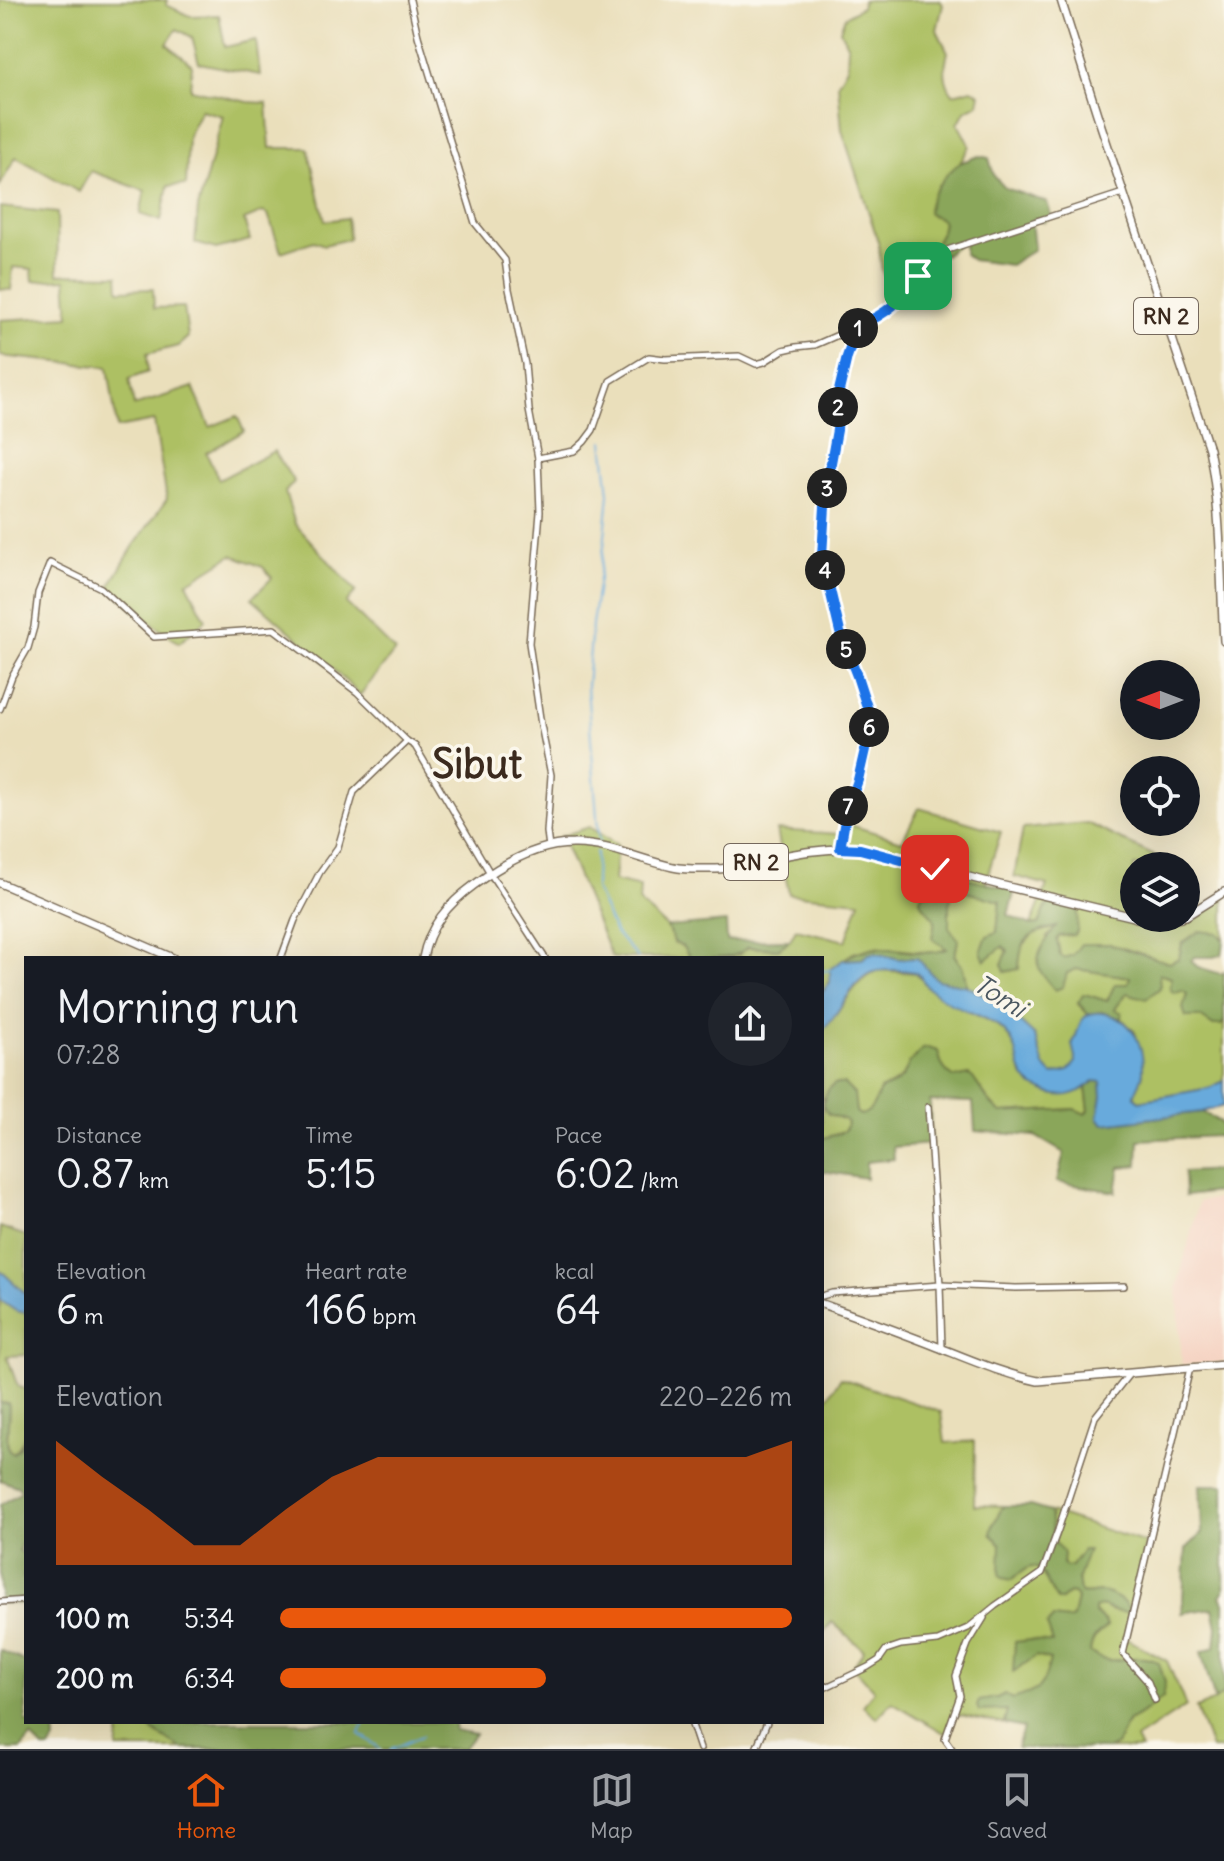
<!DOCTYPE html>
<meta charset="utf-8">
<style>
body{margin:0;font-family:Delius,sans-serif;background:#20242c;color:#f1f3f6;height:100vh;display:flex;flex-direction:column;font-size:30px;white-space:nowrap}
*{box-sizing:border-box;margin:0}
p{font-size:26px;color:#9ea1a6}
.icon{flex:none;width:44px;height:44px;fill:none;stroke:currentColor;stroke-width:2;stroke-linecap:round;stroke-linejoin:round}
.map{position:relative;flex:1;overflow:hidden}
.side{position:absolute;left:24px;top:956px;width:800px;height:768px;display:flex;flex-direction:column;background:#171b24;border-radius:0px;box-shadow:0 8px 32px #0002}
.side>*{flex:none}
.needle{width:52px;rotate:270deg}
.controls{position:absolute;left:1120px;top:660px;display:grid;gap:16px}
.controls a{display:grid;place-items:center;width:80px;height:80px;border-radius:50%;background:#171b24;box-shadow:0 8px 32px #0002;font-size:40px}
.pin{position:absolute;display:grid;place-items:center;width:68px;height:68px;color:#fff;margin:-34px;border-radius:16px;box-shadow:0 4px 12px #0006}
.km{position:absolute;width:40px;height:40px;margin:-20px;border-radius:50%;background:#222;color:#fff;font-size:22px;line-height:40px;text-align:center}
.round{display:grid;place-items:center;flex:none;width:84px;height:84px;border-radius:42px;background:#20242c}
.overview{display:flex;align-items:center;justify-content:space-between;height:136px;padding:0 32px}
h1{font-size:44px;font-weight:600;line-height:60px}
.stats{display:grid;grid-template-columns:repeat(3,1fr);gap:12px;height:136px;padding:8px 32px}
.stats div{display:grid;align-content:center}
.stats b{font-size:40px;font-weight:600}
.stats small{font-size:22px;font-weight:400}
.stats p{font-size:22px}
.chart{height:224px;padding:16px 32px}
.chart p{display:flex;justify-content:space-between}
.chart svg{width:100%;height:144px;margin-top:8px;fill:#ea580c;opacity:.7}
ul{padding:0 32px;list-style:none;font-size:26px}
li{display:grid;grid-template-columns:128px 96px 1fr;align-items:center;height:60px}
li i{height:20px;border-radius:10px;background:#ea580c}
.dock{display:flex;justify-content:space-around;align-items:center;height:112px;border-top:2px solid #363941;background:#171b24;font-size:22px;color:#9ea1a6}
.dock a{display:grid;justify-items:center;gap:4px}
.dock .active{color:#ea580c}
.map>svg:first-child{display:block}
</style>
<div class="map">
<svg width="1224" height="1749" viewBox="0 0 1224 1749">
<rect width="100%" height="100%" fill="#fbf7ec"/>
<filter id="ink" filterUnits="userSpaceOnUse"><feTurbulence type="fractalNoise" baseFrequency=".0125" numOctaves="2"/><feDisplacementMap in="SourceGraphic" scale="16" xChannelSelector="R" yChannelSelector="G"/><feConvolveMatrix kernelMatrix="1 2 1 2 8 2 1 2 1" color-interpolation-filters="sRGB"/></filter>
<filter id="wash" filterUnits="userSpaceOnUse"><feTurbulence type="fractalNoise" baseFrequency=".006" numOctaves="4" result="noise"/><feDisplacementMap in="SourceGraphic" scale="32" xChannelSelector="R" yChannelSelector="G"/><feGaussianBlur stdDeviation="1.8" result="paint"/><feColorMatrix in="noise" values="0 0 0 0 0 0 0 0 0 0 0 0 0 0 0 0 0 1.4 0 .05"/><feComposite in="paint" operator="in"/></filter>
<g filter="url(#wash)">
<rect width="100%" height="100%" fill="#eadfbb"/>
<path fill="#f5d3c2" d="M1224,1198V1362L1182,1365L1177,1287L1199,1201Z"/>
<g fill="#adc064" stroke="#747541" stroke-width="2">
<path d="M0,0H167L166,5L190,16L219,15L225,47L256,40L260,75L199,63L192,37L177,29L167,44L192,65L190,89L248,102L267,103L270,148H308L325,221L347,218L349,239L324,245L314,241L281,252L268,214L263,212L244,220L250,240L216,249L195,243L198,208L223,116L201,110L188,136L186,185L168,186L161,221L140,214L145,191L91,171L79,192L16,157L0,185Z"/>
<path d="M863,0H940L943,5L937,30L948,52C944,67 943,81 953,94L972,89L980,94L978,104L965,111L958,124L970,146L960,163L938,185L931,215L940,218L943,222L941,232L934,245L933,254L918,273L884,275L882,271L878,241L842,130L838,83L847,67L848,47L840,30L845,17L861,7Z"/>
<path d="M0,207L57,213L58,274L118,275L119,290L153,289L154,308L184,307L188,337L178,346L147,354L148,372L129,379L134,406L193,387L210,427L237,416L244,431L206,453L219,480L274,451L294,482L285,492L295,524L356,591L346,603L395,651L360,695L335,671L252,598L272,578L263,567L232,555L187,583L206,620L179,643L144,618L109,587L133,547L167,499L154,421L117,428L108,367L0,356V320L69,316L66,279L33,281L32,269L13,267L11,290L0,289Z"/>
<path d="M919,808L1001,832L985,883L930,870L929,890L921,896L920,901L935,920L947,949L935,953L874,947L853,953L843,960L822,993V958H716L740,954L748,947L778,949L790,940L796,929L846,941L860,901L789,894L777,830L840,834L844,823L902,841Z"/>
<path d="M1087,823L1175,866H1134V918H1186V895L1203,909L1224,894V940L1218,933L1170,963L1110,944L1064,958L1060,955L1057,941L1059,936L1074,935L1078,909L1049,901L1039,924L1031,925L1047,885L1014,876L1023,829Z"/>
<path d="M589,827L617,845L614,881L640,887L639,902L667,927L674,943L683,947L690,958H613L611,956L561,836Z"/>
<path d="M955,888L1000,901L997,932L985,960L1002,946L1008,951L1002,964L1020,949L1034,933L1059,927L1047,937L1067,973L1076,969L1130,977L1128,984L1107,1002L1088,995L1078,1004L1088,1014C1079,1023 1079,1034 1072,1044L1077,1062L1068,1071L1053,1075L1044,1067L1035,1036L997,1001L967,986L963,968L955,956L958,939L949,928V903Z"/>
<path d="M878,970L915,973L947,1001L995,1024L1006,1033L1017,1050L1022,1075L1072,1094L1086,1088L1089,1110L1086,1114L1074,1109L1001,1113C988,1102 981,1088 969,1075L955,1078C943,1071 941,1064 937,1051L909,1063C904,1079 895,1083 880,1090C876,1100 872,1113 860,1115L856,1112L853,1094L828,1113L846,1120C851,1135 832,1134 822,1139V1031C843,1011 851,982 878,970Z"/>
<path d="M1158,974L1172,978L1187,994L1183,1008L1221,1025L1224,1021V1081L1209,1088L1139,1101L1134,1096L1143,1074L1135,1032L1122,1019V1013L1114,1010L1127,992Z"/>
<path d="M0,1227L26,1236V1294L0,1270Z"/>
<path d="M0,1300L16,1311L26,1313V1355L7,1356L18,1387L26,1389C26,1411 31,1438 13,1454L9,1451L7,1441L9,1407L7,1403H0Z"/>
<path d="M841,1378L941,1412L945,1443L975,1441L974,1505L1003,1506L993,1525L1001,1544L1022,1570C1026,1568 1031,1565 1036,1567C1044,1569 1056,1592 1061,1600L1069,1593L1074,1594L1077,1598L1073,1619L1068,1621L1054,1618L1053,1644L1031,1640L1036,1656L1051,1660C1042,1690 1042,1689 1013,1699L1005,1694L997,1698L979,1702L1008,1709L1004,1724L955,1714L946,1734L892,1702L877,1718L863,1706L874,1690L853,1667L864,1650L832,1622L822,1634V1405Z"/>
<path d="M1050,1512L1146,1543L1127,1639L1167,1661L1186,1706L1136,1739L1141,1749H1108L1116,1745L1128,1721C1144,1715 1149,1706 1163,1697L1127,1660C1113,1661 1101,1662 1090,1652C1091,1639 1097,1634 1107,1626L1105,1621L1094,1612V1608C1103,1602 1104,1609 1113,1611C1118,1612 1124,1611 1129,1612C1126,1601 1112,1595 1101,1593C1094,1591 1088,1595 1080,1593L1078,1578L1083,1550L1071,1566L1066,1568L1053,1541Z"/>
<path d="M1224,1693V1749H1211L1196,1708L1215,1700Z"/>
<path d="M121,1722H140L182,1749H117Z"/>
</g>
<g fill="#8aa65a" stroke="#62683c" stroke-width="2">
<path d="M979,156L989,158L994,176L1005,188L1047,202L1051,215L1044,222L1035,218L1031,220L1034,249L1010,265L972,260L964,254V240L945,255L940,253L934,245L941,232L943,222L940,218L931,215L928,212C928,195 946,173 960,163C966,160 973,158 979,156Z"/>
<path d="M930,869L1015,890L1008,915L1031,925L1039,924L1049,901L1078,909L1077,932L1074,935L1059,936L1057,940L1060,955L1064,958L1073,955L1081,944H1110L1170,963L1179,958L1182,943L1199,931L1218,933L1224,940L1222,955L1213,957H1194L1191,961L1198,967L1221,974L1224,972V1021L1221,1025H1212L1200,1017H1186L1183,1008L1187,994L1183,991L1174,993L1170,989L1172,978L1159,974L1160,988L1146,999L1127,993L1115,1009L1122,1013V1019L1102,1012L1088,1014L1078,1003L1083,995H1088L1107,1001L1115,984H1128L1130,977L1076,969L1067,973L1063,987L1055,990C1050,984 1042,976 1039,968C1034,954 1049,937 1056,927C1028,934 1020,938 1019,969L1005,972L1002,964L1008,951L1003,946L985,961L981,952L987,936L997,932L1000,901L955,889L949,903V928L958,939L955,956L963,968L967,986L937,980L917,958L899,959L874,953L869,954L862,959L843,960C881,934 910,962 947,949L932,938L935,920L920,901L921,896L929,890Z"/>
<path d="M726,922L727,941L790,940L778,949L748,947C733,961 710,958 690,958L683,947L675,943L667,927Z"/>
<path d="M928,1048L938,1051C941,1064 943,1071 955,1078L969,1075L973,1078L990,1103L1001,1113L1074,1109L1086,1114L1089,1110L1086,1088L1094,1081L1101,1082L1102,1096L1098,1118L1104,1124L1202,1112L1220,1122L1224,1132V1191L1185,1196L1184,1172L1222,1170L1219,1136L1139,1140L1138,1165L1120,1167L1116,1192L1057,1182L1064,1153L1035,1136L975,1131L973,1102L930,1101L931,1144L893,1147L894,1159L866,1162V1178L822,1171V1139C832,1134 851,1135 846,1120L828,1114L822,1105L828,1090L834,1084H844L854,1094L856,1112L860,1115C872,1113 876,1100 880,1090L895,1084L903,1077L909,1063L923,1049Z"/>
<path d="M0,1403H8L9,1407L7,1441L9,1451L13,1453L21,1447L26,1432V1533L19,1550L26,1556V1568L23,1577L26,1579L25,1604L0,1603V1505L21,1492L19,1487L0,1480Z"/>
<path d="M1200,1485H1224V1591L1221,1596L1224,1603V1693L1215,1700L1201,1652L1215,1647L1217,1627L1213,1608L1182,1613L1186,1549L1202,1533Z"/>
<path d="M1003,1506H1030L1050,1512L1053,1540L1064,1554L1063,1564L1066,1567L1071,1566L1083,1550H1088L1078,1578L1080,1593C1088,1595 1093,1592 1101,1592C1113,1594 1126,1601 1130,1612C1112,1615 1105,1602 1094,1608V1612L1105,1622L1107,1626C1097,1634 1091,1639 1090,1652C1114,1672 1133,1648 1159,1663L1165,1682L1163,1697C1149,1706 1144,1715 1128,1721L1116,1745L1108,1749L1017,1748L1023,1728L1004,1724L1007,1710L979,1711L977,1706L979,1701L997,1698L1005,1694L1013,1699C1042,1689 1042,1690 1050,1660L1036,1656L1013,1672L1015,1642L1031,1640L1053,1643L1047,1625L1053,1618L1068,1620L1073,1618L1077,1598L1074,1594L1069,1593L1061,1600H1057C1041,1578 1042,1550 1012,1580L1003,1578L1000,1574L1001,1544L991,1534L993,1525Z"/>
<path d="M0,1650L26,1662V1722H51L54,1724L55,1741L49,1749H43L31,1737L21,1749H0Z"/>
<path d="M140,1722H455L454,1730L475,1734L463,1749H182Z"/>
</g>
<g fill="#68aadc" stroke="#526a7d" stroke-width="2">
<path d="M874,953L899,959L917,958L937,980L967,986L997,1001L1035,1036L1044,1066L1053,1075L1068,1071L1076,1062L1072,1044C1078,1036 1078,1021 1086,1016C1094,1011 1103,1013 1111,1015C1135,1023 1144,1047 1143,1072C1142,1080 1137,1088 1134,1096L1139,1101L1209,1088L1224,1081V1106L1202,1112L1104,1124L1098,1118L1102,1096L1101,1082L1094,1081C1078,1095 1063,1100 1044,1091C1036,1088 1029,1085 1024,1077C1016,1065 1020,1048 1006,1033C991,1017 965,1012 947,1001C940,997 933,992 927,987C923,983 922,975 916,973C907,969 876,969 868,974C849,986 839,1015 822,1031V993L830,982V969L843,960L862,959L869,954Z"/>
<path d="M0,1270L26,1294V1313L16,1311L0,1300Z"/>
</g>
<g fill="none" stroke-linecap="round" stroke-linejoin="round">
<g stroke="#68aadc" stroke-width="2">
<path d="M599,843L587,687L592,624L604,546L609,494L603,441"/>
<path d="M596,852L595,888L615,933L638,958"/>
<path d="M822,971L833,970"/>
<path d="M364,1722L360,1734L381,1749"/>
<path d="M391,1749L422,1736"/>
</g>
</g>
</g>
<g filter="url(#ink)">
<g fill="none" stroke-linecap="round" stroke-linejoin="round">
<g stroke="#786955" stroke-width="8">
<g id="minor">
<path d="M410,0L418,36L475,223L505,260L509,289L525,364L529,410L538,458L540,512L529,643L541,725L551,775L547,832L549,847"/>
<path d="M538,458L574,451L584,442L593,430L610,381L649,357L665,359L739,356L756,364L764,362L783,350L796,347L815,345L879,317L899,302L938,253L1123,193"/>
<path d="M0,709L12,676L28,648L34,627L38,593L50,563L101,588L154,637L274,629L357,692L407,741L415,746L490,873L545,958"/>
<path d="M840,848L846,815L853,789L858,780L869,732L868,710L857,676L840,632L822,556L826,490L837,430L838,395L847,357L858,326"/>
<path d="M281,958L295,920L320,872L338,847L354,792L407,741"/>
<path d="M928,1107L940,1285L942,1348"/>
<path d="M822,1296L832,1293L940,1285L1016,1288L1124,1286"/>
<path d="M0,1602L26,1600"/>
<path d="M822,1689L868,1667L879,1660L886,1650L901,1645L938,1641L968,1628L995,1606L1042,1573L1058,1530L1095,1417L1130,1373"/>
<path d="M1155,1700L1148,1682L1123,1654L1190,1368"/>
<path d="M691,1722L700,1749"/>
<path d="M756,1749L767,1722"/>
<path d="M952,1749L945,1739L960,1696L956,1676L968,1644L984,1618"/>
</g>
</g>
<g stroke="#786955" stroke-width="10">
<g id="primary">
<path d="M1061,0L1097,114L1209,449C1222,512 1220,577 1224,641"/>
<path d="M0,883L173,958"/>
<path d="M1186,916L1224,892"/>
<path d="M1136,918C1152,922 1166,922 1181,918"/>
<path d="M423,958C429,926 448,904 474,885C502,864 536,844 573,844C607,843 640,860 673,867C686,870 702,869 716,869C730,869 744,864 758,861C792,854 824,847 860,849L1000,885L1134,917"/>
<path d="M822,1304C861,1318 900,1332 938,1347C971,1360 1003,1374 1038,1381L1224,1365"/>
</g>
</g>
<use href="#minor" stroke="#fff" stroke-width="5"/>
<use href="#primary" stroke="#fff" stroke-width="7"/>
</g>
</g>
<g fill="none" stroke-linecap="round" stroke-linejoin="round" filter="url(#ink)">
<g stroke="#fff" stroke-width="16">
<path id="route" d="M918,276C899,302 889,313 858,326L847,357L838,395L837,430L826,490L822,556L840,632L857,676L868,710L869,732L858,780L846,815L840,848L860,849L935,869"/>
</g>
<use href="#route" stroke="#1a73e8" stroke-width="10"/>
</g>
<g text-anchor="middle" stroke-width="7" stroke-linejoin="round" paint-order="stroke">
<g fill="#fbf7ec" stroke="#75685c" stroke-width="2">
<rect x="1134" y="298" width="64" height="36" rx="6"/>
<rect x="724" y="844" width="64" height="36" rx="6"/>
</g>
<g font-size="22" font-weight="bold" fill="#3b2a1e">
<text x="1166" y="324">RN 2</text>
<text x="756" y="870">RN 2</text>
</g>
<g font-size="26" font-style="italic" fill="#4b5760" stroke="#fbf7ec">
<text transform="translate(1000 996) rotate(32)" y="9">Tomi</text>
</g>
<g font-size="40" font-weight="bold" fill="#3b2a1e" stroke="#fbf7ec">
<text x="477" y="778">Sibut</text>
</g>
</g>
</svg>
<div class="controls">
<a><svg class="needle" viewBox="-14 -14 28 28"><path d="M0-13l5 13h-10z" fill="#e53935"/><path d="M0 13l5-13h-10z" fill="#9ea1a6"/></svg></a>
<a><svg class="icon" aria-label="locate" viewBox="0 0 24 24"><circle cx="12" cy="12" r="6"/><path d="M12 2v4M12 18v4M2 12h4M18 12h4"/></svg></a>
<a><svg class="icon" aria-label="layers" viewBox="0 0 24 24"><path d="M12 4l9 5-9 5-9-5zM3 14l9 5 9-5"/></svg></a>
</div>
<div class="pin" style="left:918px;top:276px;background:#1e9e55"><svg class="icon" aria-label="arrive" viewBox="0 0 24 24"><path d="M6 21V4h12l-3 4 3 4H6"/></svg></div>
<div class="pin" style="left:935px;top:869px;background:#d93025"><svg class="icon" aria-label="check" viewBox="0 0 24 24"><path d="M5 12l5 5 9-10"/></svg></div>
<b class="km" style="left:858px;top:328px">1</b>
<b class="km" style="left:838px;top:407px">2</b>
<b class="km" style="left:827px;top:488px">3</b>
<b class="km" style="left:825px;top:570px">4</b>
<b class="km" style="left:846px;top:649px">5</b>
<b class="km" style="left:869px;top:727px">6</b>
<b class="km" style="left:848px;top:806px">7</b>
<section class="side">
<div class="overview"><div><h1>Morning run</h1><p>07:28</p></div><a class="round"><svg class="icon" aria-label="share" viewBox="0 0 24 24"><path d="M12 15V3M7 8l5-5 5 5M5 13v7h14v-7"/></svg></a></div>
<div class="stats">
<div><p>Distance</p><b>0.87<small> km</small></b></div>
<div><p>Time</p><b>5:15</b></div>
<div><p>Pace</p><b>6:02<small> /km</small></b></div>
</div>
<div class="stats">
<div><p>Elevation</p><b>6<small> m</small></b></div>
<div><p>Heart rate</p><b>166<small> bpm</small></b></div>
<div><p>kcal</p><b>64</b></div>
</div>
<div class="chart"><p><span>Elevation</span>220–226 m</p>
<svg viewBox="0 0 160 44" preserveAspectRatio="none"><path d="M0 44V6L10 17L20 27L30 38L40 38L50 27L60 17L70 11L80 11L90 11L100 11L110 11L120 11L130 11L140 11L150 11L160 6V44z"/></svg>
</div>
<ul>
<li><b>100 m</b>5:34<i style="width:100%"></i></li>
<li><b>200 m</b>6:34<i style="width:52%"></i></li>
</ul>
</section>
</div>
<nav class="dock">
<a class="active"><svg class="icon" aria-label="home" viewBox="0 0 24 24"><path d="M3 11l9-7 9 7M6 9v11h12V9"/></svg>Home</a>
<a><svg class="icon" aria-label="map" viewBox="0 0 24 24"><path d="M3 6l6-2 6 2 6-2v14l-6 2-6-2-6 2zM9 4v14M15 6v14"/></svg>Map</a>
<a><svg class="icon" aria-label="saved" viewBox="0 0 24 24"><path d="M7 4h10v16l-5-4-5 4z"/></svg>Saved</a>
</nav>
